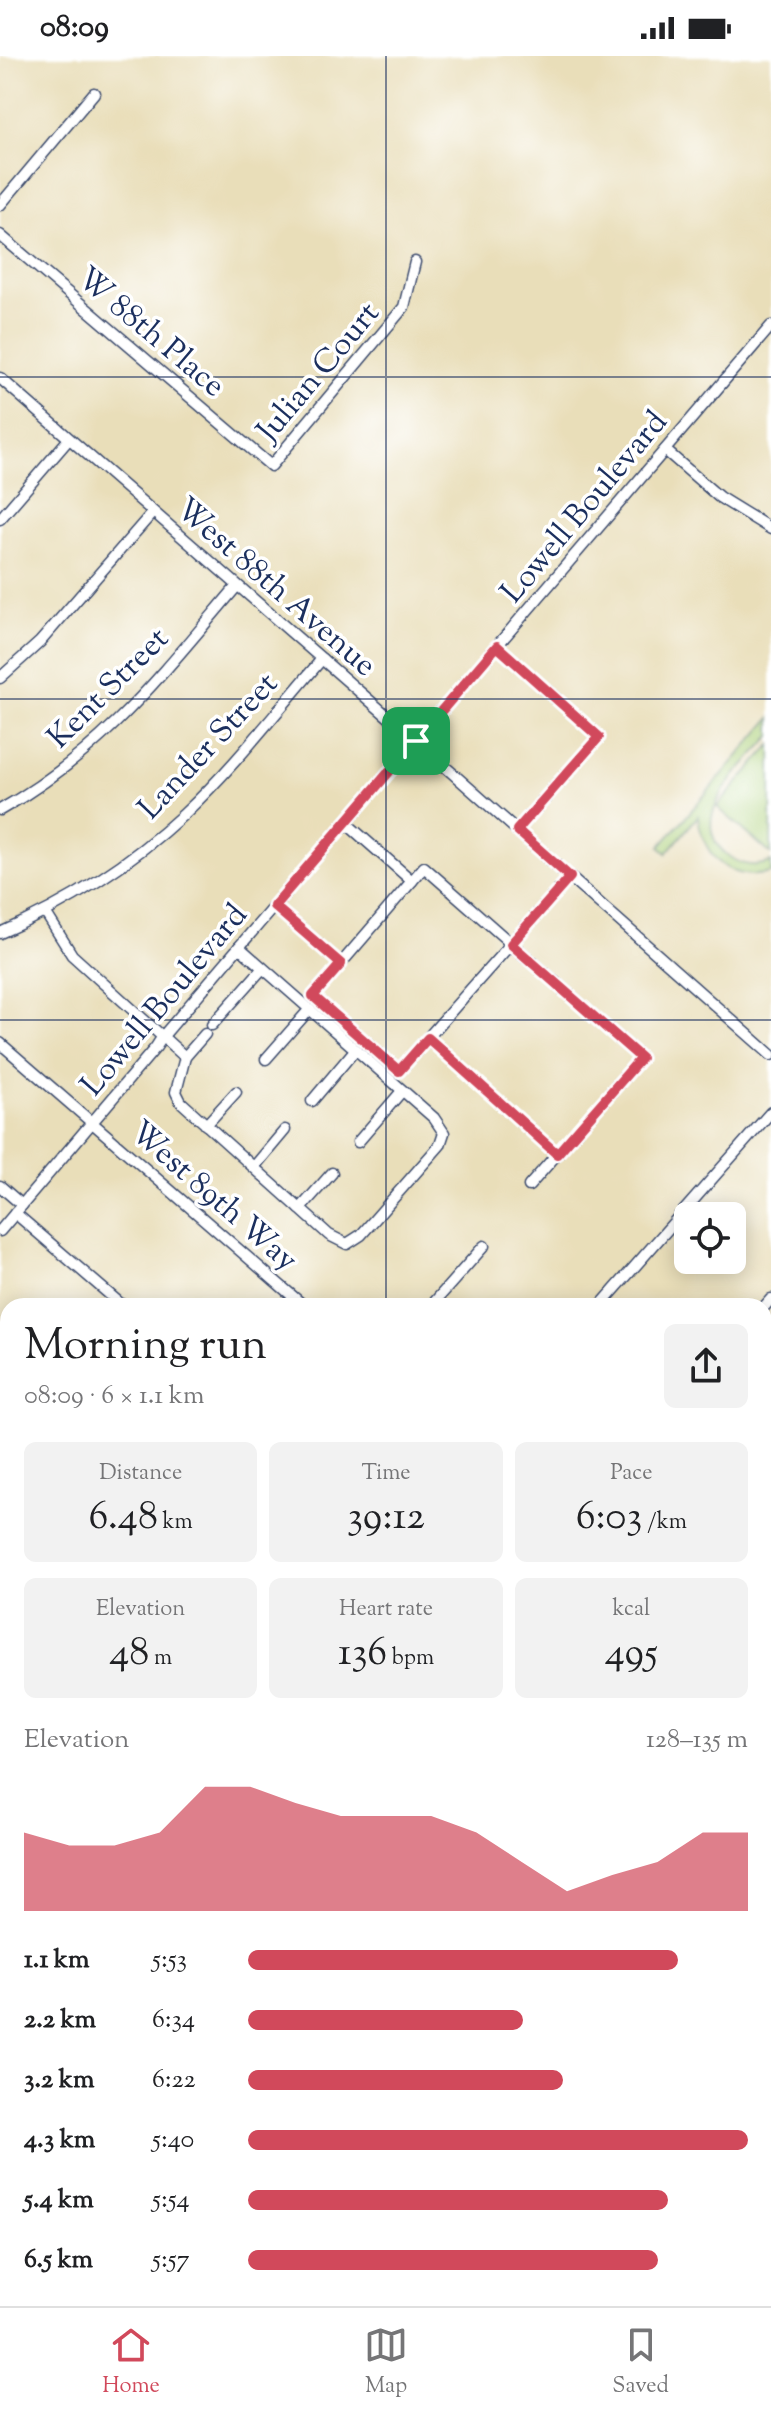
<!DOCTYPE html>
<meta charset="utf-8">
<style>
body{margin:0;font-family:"Sorts Mill Goudy",serif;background:#f2f2f2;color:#202124;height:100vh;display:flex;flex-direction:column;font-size:30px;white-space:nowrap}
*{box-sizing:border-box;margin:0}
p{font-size:26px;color:#757577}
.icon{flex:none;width:44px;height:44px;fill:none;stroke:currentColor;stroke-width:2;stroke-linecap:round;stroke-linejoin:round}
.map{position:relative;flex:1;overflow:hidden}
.panel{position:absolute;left:0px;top:1242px;width:772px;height:1008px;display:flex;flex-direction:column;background:#fff;border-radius:24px 24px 0 0;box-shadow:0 4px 20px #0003}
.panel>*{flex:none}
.fabs{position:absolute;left:674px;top:1146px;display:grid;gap:16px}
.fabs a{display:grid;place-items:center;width:72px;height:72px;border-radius:12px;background:#fff;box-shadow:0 4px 20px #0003;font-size:40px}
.pin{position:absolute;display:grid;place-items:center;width:68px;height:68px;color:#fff;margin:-34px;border-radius:16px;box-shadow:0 4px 12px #0006}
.round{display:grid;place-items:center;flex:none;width:84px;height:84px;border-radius:12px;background:#f2f2f2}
.headline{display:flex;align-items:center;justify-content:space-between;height:136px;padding:0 24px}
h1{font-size:44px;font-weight:600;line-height:60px}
.stats{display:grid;grid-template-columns:repeat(3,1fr);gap:12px;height:136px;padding:8px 24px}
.stats div{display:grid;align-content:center;border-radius:12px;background:#f2f2f2;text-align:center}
.stats b{font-size:40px;font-weight:600}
.stats small{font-size:22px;font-weight:400}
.stats p{font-size:22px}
.chart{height:224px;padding:16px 24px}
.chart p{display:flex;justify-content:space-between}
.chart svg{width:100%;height:144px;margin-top:8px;fill:#d1495b;opacity:.7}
ul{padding:0 24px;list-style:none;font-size:26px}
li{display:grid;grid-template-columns:128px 96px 1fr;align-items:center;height:60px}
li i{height:20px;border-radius:10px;background:#d1495b}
.status{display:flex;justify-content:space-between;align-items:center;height:56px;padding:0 40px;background:#fff;direction:ltr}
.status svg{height:22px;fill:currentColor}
.menu{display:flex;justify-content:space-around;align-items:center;height:112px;border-top:2px solid #e0e0e0;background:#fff;font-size:22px;color:#757577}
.menu a{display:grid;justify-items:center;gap:4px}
.menu .selected{color:#d1495b}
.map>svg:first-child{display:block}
</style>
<div class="status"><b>08:09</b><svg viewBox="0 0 49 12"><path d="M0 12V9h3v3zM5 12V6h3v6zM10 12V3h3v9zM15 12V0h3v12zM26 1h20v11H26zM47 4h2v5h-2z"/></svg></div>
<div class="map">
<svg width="771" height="2250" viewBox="0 0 771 2250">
<rect width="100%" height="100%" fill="#fff"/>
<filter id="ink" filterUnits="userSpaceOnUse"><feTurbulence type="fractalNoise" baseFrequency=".0125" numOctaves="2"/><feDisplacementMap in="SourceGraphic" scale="16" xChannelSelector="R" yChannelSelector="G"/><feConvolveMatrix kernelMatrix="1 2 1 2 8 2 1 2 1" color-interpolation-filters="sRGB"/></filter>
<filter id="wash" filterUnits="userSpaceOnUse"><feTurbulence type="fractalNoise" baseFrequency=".006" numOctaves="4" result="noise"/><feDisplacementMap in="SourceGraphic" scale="32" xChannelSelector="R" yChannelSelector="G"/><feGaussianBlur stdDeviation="1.8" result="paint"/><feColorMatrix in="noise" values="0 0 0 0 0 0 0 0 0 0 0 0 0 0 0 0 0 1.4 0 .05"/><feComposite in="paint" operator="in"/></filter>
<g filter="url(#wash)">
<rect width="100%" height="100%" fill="#e9deb9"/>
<g fill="#acd079" stroke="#64806c" stroke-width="2">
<path d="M771,662V680C745,710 679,764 730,801C742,810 757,811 771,806V817C728,827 703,800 698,760L667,797L660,791Z"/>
<path d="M771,689V798L717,751Z"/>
</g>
</g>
<g filter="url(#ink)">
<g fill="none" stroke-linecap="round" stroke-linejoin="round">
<g stroke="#3a496c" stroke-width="13">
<g id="minor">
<path d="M0,149L94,37"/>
<path d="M0,179L271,410L404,251L415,206"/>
<path d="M0,322L416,685L771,999"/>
<path d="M665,394L719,441L771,473"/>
<path d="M0,463L69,383"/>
<path d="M497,590L599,681L517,774"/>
<path d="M0,622L40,586L153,456"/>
<path d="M0,754C103,696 162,618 237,530"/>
<path d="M346,767L412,825"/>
<path d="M274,850L341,908"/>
<path d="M45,856L72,899L185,1001L176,1036L181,1046L329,1179L347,1188L361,1179L440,1089L444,1077L434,1062L239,891"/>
<path d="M0,877C67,848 130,808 184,758C234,711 277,655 322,603"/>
<path d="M212,969L262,913"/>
<path d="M428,982L557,1098"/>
<path d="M0,987L304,1250"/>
<path d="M185,1001L205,978"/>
<path d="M266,1003L309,954"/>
<path d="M312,1045L355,994"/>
<path d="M206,1069L236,1036"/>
<path d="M358,1086L402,1035"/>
<path d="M254,1111L285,1074"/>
<path d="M0,1130L22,1149"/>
<path d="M529,1130L641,1002C569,938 496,875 424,811L313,940L399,1015C455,950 513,886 570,821"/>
<path d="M300,1153L332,1117"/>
<path d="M15,1157L123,1250"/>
<path d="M0,1175L156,991L163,980L239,891L771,270"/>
<path d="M431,1250L484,1190"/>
<path d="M600,1250L771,1056"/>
<path d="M764,1251L771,1243"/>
<path d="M0,1292L8,1299"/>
<path d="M764,1427L771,1419"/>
<path d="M0,1430L8,1437"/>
<path d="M0,1596L8,1592"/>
<path d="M764,1597L771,1589"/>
<path d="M764,1659L771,1666"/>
<path d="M0,1714L8,1707"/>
<path d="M764,1821L771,1828"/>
<path d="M0,1888L8,1879"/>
<path d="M764,2031L771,2021"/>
<path d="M0,2110L8,2085"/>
<path d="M85,2242L107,2250"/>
<path d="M73,2250L76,2242"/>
<path d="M188,2250L195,2242"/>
<path d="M350,2250H365"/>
<path d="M487,2250L494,2242"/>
<path d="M646,2250L651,2242"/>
</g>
</g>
<g stroke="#3a496c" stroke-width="15">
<g id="major">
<path d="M0,1831L8,1838"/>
<path d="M468,2242L478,2250"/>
</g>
</g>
<use href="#minor" stroke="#fff" stroke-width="10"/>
<use href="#major" stroke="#fff" stroke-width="12"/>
</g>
</g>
<g fill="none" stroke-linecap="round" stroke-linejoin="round" filter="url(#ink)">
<g stroke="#fff" stroke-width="16">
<path id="route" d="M497,590L599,681L517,774L570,821L511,888L641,1002L557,1098L428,982L399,1015L313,940L341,908L274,850Z"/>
</g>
<use href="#route" stroke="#d1495b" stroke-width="10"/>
</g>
<path fill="none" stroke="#1b2f5e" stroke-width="2" stroke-opacity="0.55" d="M386,0V1250M0,321H771M0,643H771M0,964H771M0,1286H8M764,1286H771M0,1607H8M764,1607H771M0,1929H8M764,1929H771M386,2242V2250"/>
<g text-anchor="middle" stroke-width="7" stroke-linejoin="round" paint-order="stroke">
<g font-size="32" fill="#1b2f5e" stroke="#fff">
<text transform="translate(152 275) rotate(40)" y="11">W 88th Place</text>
<text transform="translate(317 315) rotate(-50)" y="11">Julian Court</text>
<text transform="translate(583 450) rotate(-50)" y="11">Lowell Boulevard</text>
<text transform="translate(277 530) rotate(41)" y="11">West 88th Avenue</text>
<text transform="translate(107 631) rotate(-45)" y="11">Kent Street</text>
<text transform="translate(207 689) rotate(-47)" y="11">Lander Street</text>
<text transform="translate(163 943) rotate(-50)" y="11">Lowell Boulevard</text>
<text transform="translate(215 1139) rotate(41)" y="11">West 89th Way</text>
</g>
</g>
</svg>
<div class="fabs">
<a><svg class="icon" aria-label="locate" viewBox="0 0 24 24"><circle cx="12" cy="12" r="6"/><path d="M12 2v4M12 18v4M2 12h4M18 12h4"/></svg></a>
</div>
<div class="pin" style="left:416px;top:685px;background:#1e9e55"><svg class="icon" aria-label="arrive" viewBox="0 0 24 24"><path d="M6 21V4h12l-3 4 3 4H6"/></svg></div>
<section class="panel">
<div class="headline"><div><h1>Morning run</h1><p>08:09 · 6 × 1.1 km</p></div><a class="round"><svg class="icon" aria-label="share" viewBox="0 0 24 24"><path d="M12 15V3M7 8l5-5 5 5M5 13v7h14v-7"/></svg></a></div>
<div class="stats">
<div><p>Distance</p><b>6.48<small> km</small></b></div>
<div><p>Time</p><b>39:12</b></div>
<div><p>Pace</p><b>6:03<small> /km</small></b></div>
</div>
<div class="stats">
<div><p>Elevation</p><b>48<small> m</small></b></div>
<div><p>Heart rate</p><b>136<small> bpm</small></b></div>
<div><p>kcal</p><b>495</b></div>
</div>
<div class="chart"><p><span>Elevation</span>128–135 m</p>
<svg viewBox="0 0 160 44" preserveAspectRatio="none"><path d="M0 44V20L10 24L20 24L30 20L40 6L50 6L60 11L70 15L80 15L90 15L100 20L110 29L120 38L130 33L140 29L150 20L160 20V44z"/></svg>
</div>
<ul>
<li><b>1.1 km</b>5:53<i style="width:86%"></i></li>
<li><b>2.2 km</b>6:34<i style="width:55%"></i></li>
<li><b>3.2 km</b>6:22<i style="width:63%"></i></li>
<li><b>4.3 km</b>5:40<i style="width:100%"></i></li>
<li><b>5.4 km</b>5:54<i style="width:84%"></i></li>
<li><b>6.5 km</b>5:57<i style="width:82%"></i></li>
</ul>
</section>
</div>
<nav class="menu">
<a class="selected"><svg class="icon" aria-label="home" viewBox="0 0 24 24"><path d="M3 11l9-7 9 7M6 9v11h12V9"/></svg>Home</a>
<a><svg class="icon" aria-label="map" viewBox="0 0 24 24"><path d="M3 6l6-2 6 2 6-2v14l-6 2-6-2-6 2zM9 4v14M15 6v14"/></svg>Map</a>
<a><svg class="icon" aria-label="saved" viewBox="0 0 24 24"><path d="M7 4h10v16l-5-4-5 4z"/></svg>Saved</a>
</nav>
